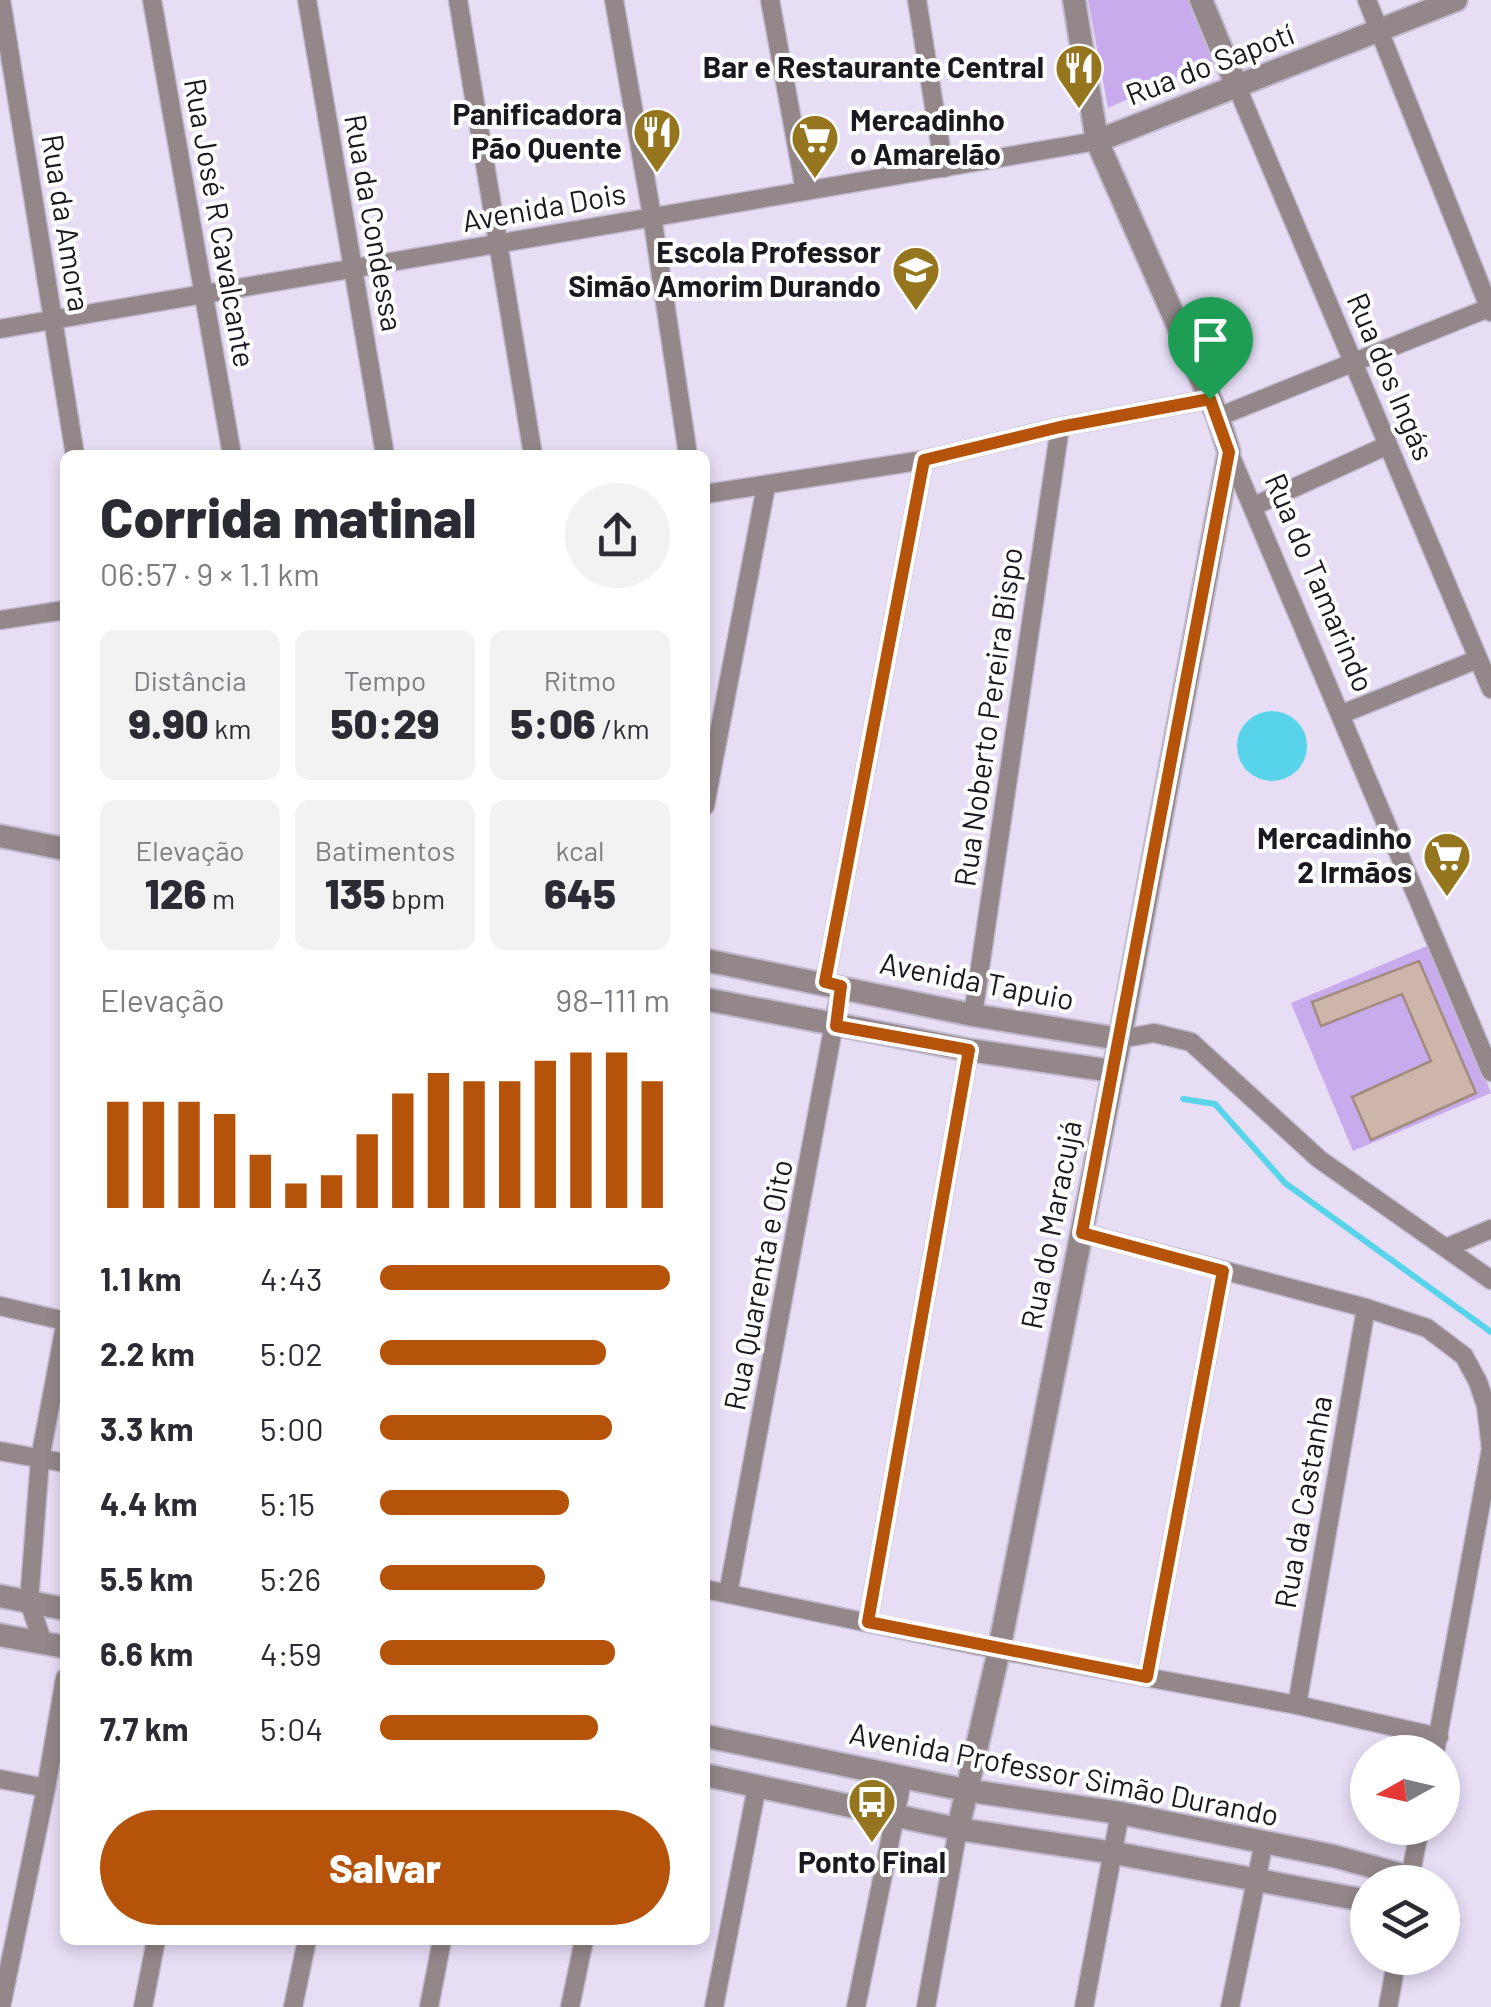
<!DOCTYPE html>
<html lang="pt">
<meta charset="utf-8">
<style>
body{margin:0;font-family:Barlow,sans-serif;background:#f2f2f3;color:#2b2b33;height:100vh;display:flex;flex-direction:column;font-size:38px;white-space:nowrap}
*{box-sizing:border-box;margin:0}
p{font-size:32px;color:#7c7c81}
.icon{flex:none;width:55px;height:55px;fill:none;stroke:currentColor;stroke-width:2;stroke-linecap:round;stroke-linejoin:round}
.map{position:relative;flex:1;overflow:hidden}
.side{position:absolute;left:60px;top:450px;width:650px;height:1495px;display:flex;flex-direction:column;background:#fff;border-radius:15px;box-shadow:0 5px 15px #0003}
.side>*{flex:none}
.needle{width:65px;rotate:262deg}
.tools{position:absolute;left:1350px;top:1735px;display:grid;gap:20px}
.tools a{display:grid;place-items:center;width:110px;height:110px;border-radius:50%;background:#fff;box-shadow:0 5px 15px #0003;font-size:50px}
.pin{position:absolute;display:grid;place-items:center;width:85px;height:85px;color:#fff;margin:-102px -42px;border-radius:50% 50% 50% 0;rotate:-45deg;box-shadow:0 0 10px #0007}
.pin .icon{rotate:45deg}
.round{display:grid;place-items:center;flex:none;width:105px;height:105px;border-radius:52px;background:#f2f2f3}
.head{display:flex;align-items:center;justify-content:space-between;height:170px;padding:0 40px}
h1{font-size:55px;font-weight:800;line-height:75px}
.metrics{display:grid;grid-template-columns:repeat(3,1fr);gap:15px;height:170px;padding:10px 40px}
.metrics div{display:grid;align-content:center;border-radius:15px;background:#f2f2f3;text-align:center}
.metrics b{font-size:42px;font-weight:800}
.metrics small{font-size:28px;font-weight:400}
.metrics p{font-size:28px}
.chart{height:280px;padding:20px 40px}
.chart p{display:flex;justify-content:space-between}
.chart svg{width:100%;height:180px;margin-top:10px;stroke:#b45309;stroke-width:6}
.cta{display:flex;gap:20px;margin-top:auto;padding:20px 40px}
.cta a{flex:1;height:115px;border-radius:60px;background:#b45309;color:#fff;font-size:40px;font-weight:800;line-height:115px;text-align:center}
ul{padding:0 40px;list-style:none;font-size:32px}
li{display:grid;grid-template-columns:160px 120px 1fr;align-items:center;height:75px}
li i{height:25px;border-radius:12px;background:#b45309}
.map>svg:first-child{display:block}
</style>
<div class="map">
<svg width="1491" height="2007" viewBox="0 0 1491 2007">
<rect width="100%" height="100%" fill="#e7def6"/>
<g fill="#c7abec">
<path d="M1088,0H1195L1220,58L1108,108Z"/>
<path d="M1432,944L1491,1093L1353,1151L1291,1003Z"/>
</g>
<circle fill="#57d3ea" cx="1272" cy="746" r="35"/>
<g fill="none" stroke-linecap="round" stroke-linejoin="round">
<path stroke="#57d3ea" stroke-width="6" d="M1183,1099L1215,1104L1285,1183L1491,1332"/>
</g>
<path fill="#ceb5a9" stroke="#a38b80" stroke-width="2.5" d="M1419,961L1476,1093L1371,1140L1352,1097L1431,1061L1402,994L1321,1026L1312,1002Z"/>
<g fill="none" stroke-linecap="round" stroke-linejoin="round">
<g stroke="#c2bacf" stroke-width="21">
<g id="minor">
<path d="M1,0L75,455"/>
<path d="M152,0L232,455"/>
<path d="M307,0L385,455"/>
<path d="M458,0L533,455"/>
<path d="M614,0L652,216L688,455"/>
<path d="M770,0L805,191"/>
<path d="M917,0L944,168"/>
<path d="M1367,0L1491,312"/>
<path d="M1237,87L1491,689"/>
<path d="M0,329L1097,141"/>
<path d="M1218,417L1491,307"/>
<path d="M1229,452L1491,1072"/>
<path d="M705,494L924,460L1060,427L1210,399"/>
<path d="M1254,506L1388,445"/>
<path d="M0,620L65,610"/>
<path d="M1342,714L1478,659"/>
<path d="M705,806L766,486"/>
<path d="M825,982L924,460"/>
<path d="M973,1015L1060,427"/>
<path d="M1120,1039L1154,1033L1191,1042L1319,1159L1491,1280"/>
<path d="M1082,1233L1366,1308L1427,1328L1464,1356L1478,1382L1486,1406L1491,1449L1435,1752"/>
<path d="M1448,1247L1491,1229"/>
<path d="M0,1306L65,1321"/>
<path d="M0,1451L65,1463"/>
<path d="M705,1589L999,1650L1297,1705L1439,1737"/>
<path d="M728,1594L841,986"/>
<path d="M868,1622L969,1050"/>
<path d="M43,1643L29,1602L40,1459L65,1326"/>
<path d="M1147,1677L1223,1271"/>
<path d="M1297,1705L1366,1308"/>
<path d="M0,1779L46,1788"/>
<path d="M1409,1882L1420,1828"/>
<path d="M1,2007L46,1788L65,1678"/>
<path d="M143,2007L156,1940"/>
<path d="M293,2007L307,1940"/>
<path d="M429,2007L442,1940"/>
<path d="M570,2007L584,1940"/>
<path d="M714,2007L757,1786"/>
<path d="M856,2007L903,1777"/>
<path d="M926,2007L958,1829"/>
<path d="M1084,2007L1120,1813"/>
<path d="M1230,2007L1264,1842"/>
<path d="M1388,2007L1397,1958"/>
</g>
</g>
<g stroke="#c2bacf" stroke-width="26">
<g id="tertiary">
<path d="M1201,0L1237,87"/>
<path d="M1097,141L1456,0"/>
<path d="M0,836L65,849"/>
<path d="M705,960L973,1015L1120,1039"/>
<path d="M705,999L969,1050L1112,1071"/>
<path d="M0,1596L65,1609"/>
<path d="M0,1635L65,1647"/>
<path d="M705,1736L965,1790L1120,1813L1333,1856L1410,1877"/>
<path d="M705,1775L958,1829L1115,1853L1368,1901"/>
<path d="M958,1829L999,1650L1120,1039L1229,452L1218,417L1097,141L1074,0"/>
</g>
</g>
<use href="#minor" stroke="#938789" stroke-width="18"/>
<use href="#tertiary" stroke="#938789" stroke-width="22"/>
</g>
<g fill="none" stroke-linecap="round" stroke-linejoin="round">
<g stroke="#fff" stroke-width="20">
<path id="route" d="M1210,399L1229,452L1082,1233L1223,1271L1147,1677L868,1622L969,1050L836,1026L841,986L825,982L924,460L1060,427Z"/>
</g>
<use href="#route" stroke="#b45309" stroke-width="12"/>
</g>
<defs>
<g id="restaurant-pin" transform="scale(2.5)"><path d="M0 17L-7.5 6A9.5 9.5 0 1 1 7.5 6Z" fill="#95751d" stroke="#fff"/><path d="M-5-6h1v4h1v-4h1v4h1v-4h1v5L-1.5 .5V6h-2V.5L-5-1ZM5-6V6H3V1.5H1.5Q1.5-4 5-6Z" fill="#fff"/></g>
<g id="supermarket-pin" transform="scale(2.5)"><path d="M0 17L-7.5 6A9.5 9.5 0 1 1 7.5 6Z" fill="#95751d" stroke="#fff"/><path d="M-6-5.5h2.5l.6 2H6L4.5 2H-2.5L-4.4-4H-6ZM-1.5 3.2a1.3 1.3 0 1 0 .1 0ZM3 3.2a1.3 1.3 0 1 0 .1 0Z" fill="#fff"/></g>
<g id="school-pin" transform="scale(2.5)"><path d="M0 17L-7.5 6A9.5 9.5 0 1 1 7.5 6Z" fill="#95751d" stroke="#fff"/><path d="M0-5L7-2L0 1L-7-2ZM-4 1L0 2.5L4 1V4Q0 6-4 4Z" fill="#fff"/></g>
<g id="bus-pin" transform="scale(2.5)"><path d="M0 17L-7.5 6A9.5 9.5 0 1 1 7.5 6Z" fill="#95751d" stroke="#fff"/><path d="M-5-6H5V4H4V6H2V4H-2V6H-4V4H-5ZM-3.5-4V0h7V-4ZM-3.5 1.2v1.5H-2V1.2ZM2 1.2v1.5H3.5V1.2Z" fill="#fff"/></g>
</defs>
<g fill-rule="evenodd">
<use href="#restaurant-pin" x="1079" y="68"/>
<use href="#restaurant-pin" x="657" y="132"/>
<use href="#supermarket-pin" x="815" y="138"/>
<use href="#school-pin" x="916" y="270"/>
<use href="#supermarket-pin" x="1447" y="856"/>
<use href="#bus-pin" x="872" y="1802"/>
</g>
<g text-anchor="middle" stroke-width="8" stroke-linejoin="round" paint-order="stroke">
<g font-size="30" fill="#1b1820" stroke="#fff">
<text transform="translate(1210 65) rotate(-21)" y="10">Rua do Sapotí</text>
<text transform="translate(544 208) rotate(-10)" y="10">Avenida Dois</text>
<text transform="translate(65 223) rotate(81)" y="10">Rua da Amora</text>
<text transform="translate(219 223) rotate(80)" y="10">Rua José R Cavalcante</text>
<text transform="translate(373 223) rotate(80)" y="10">Rua da Condessa</text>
<text transform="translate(1390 377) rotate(67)" y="10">Rua dos Ingás</text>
<text transform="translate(1319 583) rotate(67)" y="10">Rua do Tamarindo</text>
<text transform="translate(989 717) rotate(-82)" y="10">Rua Noberto Pereira Bispo</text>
<text transform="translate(977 982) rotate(11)" y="10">Avenida Tapuio</text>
<text transform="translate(1052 1225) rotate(-79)" y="10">Rua do Maracujá</text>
<text transform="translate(759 1285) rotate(-79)" y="10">Rua Quarenta e Oito</text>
<text transform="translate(1304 1502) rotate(-80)" y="10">Rua da Castanha</text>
<text transform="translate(1064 1775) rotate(11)" y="10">Avenida Professor Simão Durando</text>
</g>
<g font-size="30" font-weight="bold" fill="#1b1820" stroke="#fff" text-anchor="end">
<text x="1044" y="78">Bar e Restaurante Central</text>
<text x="622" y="125">Panificadora<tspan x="622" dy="34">Pão Quente</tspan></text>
<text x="850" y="131" text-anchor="start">Mercadinho<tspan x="850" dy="34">o Amarelão</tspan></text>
<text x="881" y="263">Escola Professor<tspan x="881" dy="34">Simão Amorim Durando</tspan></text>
<text x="1412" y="849">Mercadinho<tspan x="1412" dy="34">2 Irmãos</tspan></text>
<text x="872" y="1873" text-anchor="middle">Ponto Final</text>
</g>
</g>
</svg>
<div class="tools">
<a><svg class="needle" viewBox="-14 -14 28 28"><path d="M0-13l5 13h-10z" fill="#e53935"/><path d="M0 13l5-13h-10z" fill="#7c7c81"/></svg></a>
<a><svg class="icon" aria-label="layers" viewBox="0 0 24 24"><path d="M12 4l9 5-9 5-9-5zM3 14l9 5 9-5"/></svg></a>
</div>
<div class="pin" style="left:1210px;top:399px;background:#1e9e55"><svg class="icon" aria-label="arrive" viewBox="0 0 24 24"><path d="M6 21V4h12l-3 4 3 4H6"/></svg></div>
<section class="side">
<div class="head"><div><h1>Corrida matinal</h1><p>06:57 · 9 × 1.1 km</p></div><a class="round"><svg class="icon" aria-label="share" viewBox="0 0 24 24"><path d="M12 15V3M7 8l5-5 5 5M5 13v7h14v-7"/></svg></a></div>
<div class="metrics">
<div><p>Distância</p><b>9.90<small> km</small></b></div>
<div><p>Tempo</p><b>50:29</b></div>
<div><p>Ritmo</p><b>5:06<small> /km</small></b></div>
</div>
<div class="metrics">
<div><p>Elevação</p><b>126<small> m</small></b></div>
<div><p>Batimentos</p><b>135<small> bpm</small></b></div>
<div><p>kcal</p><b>645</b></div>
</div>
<div class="chart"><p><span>Elevação</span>98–111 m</p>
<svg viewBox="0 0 160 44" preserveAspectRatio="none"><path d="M5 44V18M15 44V18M25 44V18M35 44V21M45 44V31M55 44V38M65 44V36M75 44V26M85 44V16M95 44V11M105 44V13M115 44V13M125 44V8M135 44V6M145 44V6M155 44V13"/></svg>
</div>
<ul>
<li><b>1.1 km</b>4:43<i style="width:100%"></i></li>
<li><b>2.2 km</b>5:02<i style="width:78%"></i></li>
<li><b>3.3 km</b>5:00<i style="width:80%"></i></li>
<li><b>4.4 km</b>5:15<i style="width:65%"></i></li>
<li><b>5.5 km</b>5:26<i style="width:57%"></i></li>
<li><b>6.6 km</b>4:59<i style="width:81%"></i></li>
<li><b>7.7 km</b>5:04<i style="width:75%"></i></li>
</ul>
<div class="cta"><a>Salvar</a></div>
</section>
</div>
